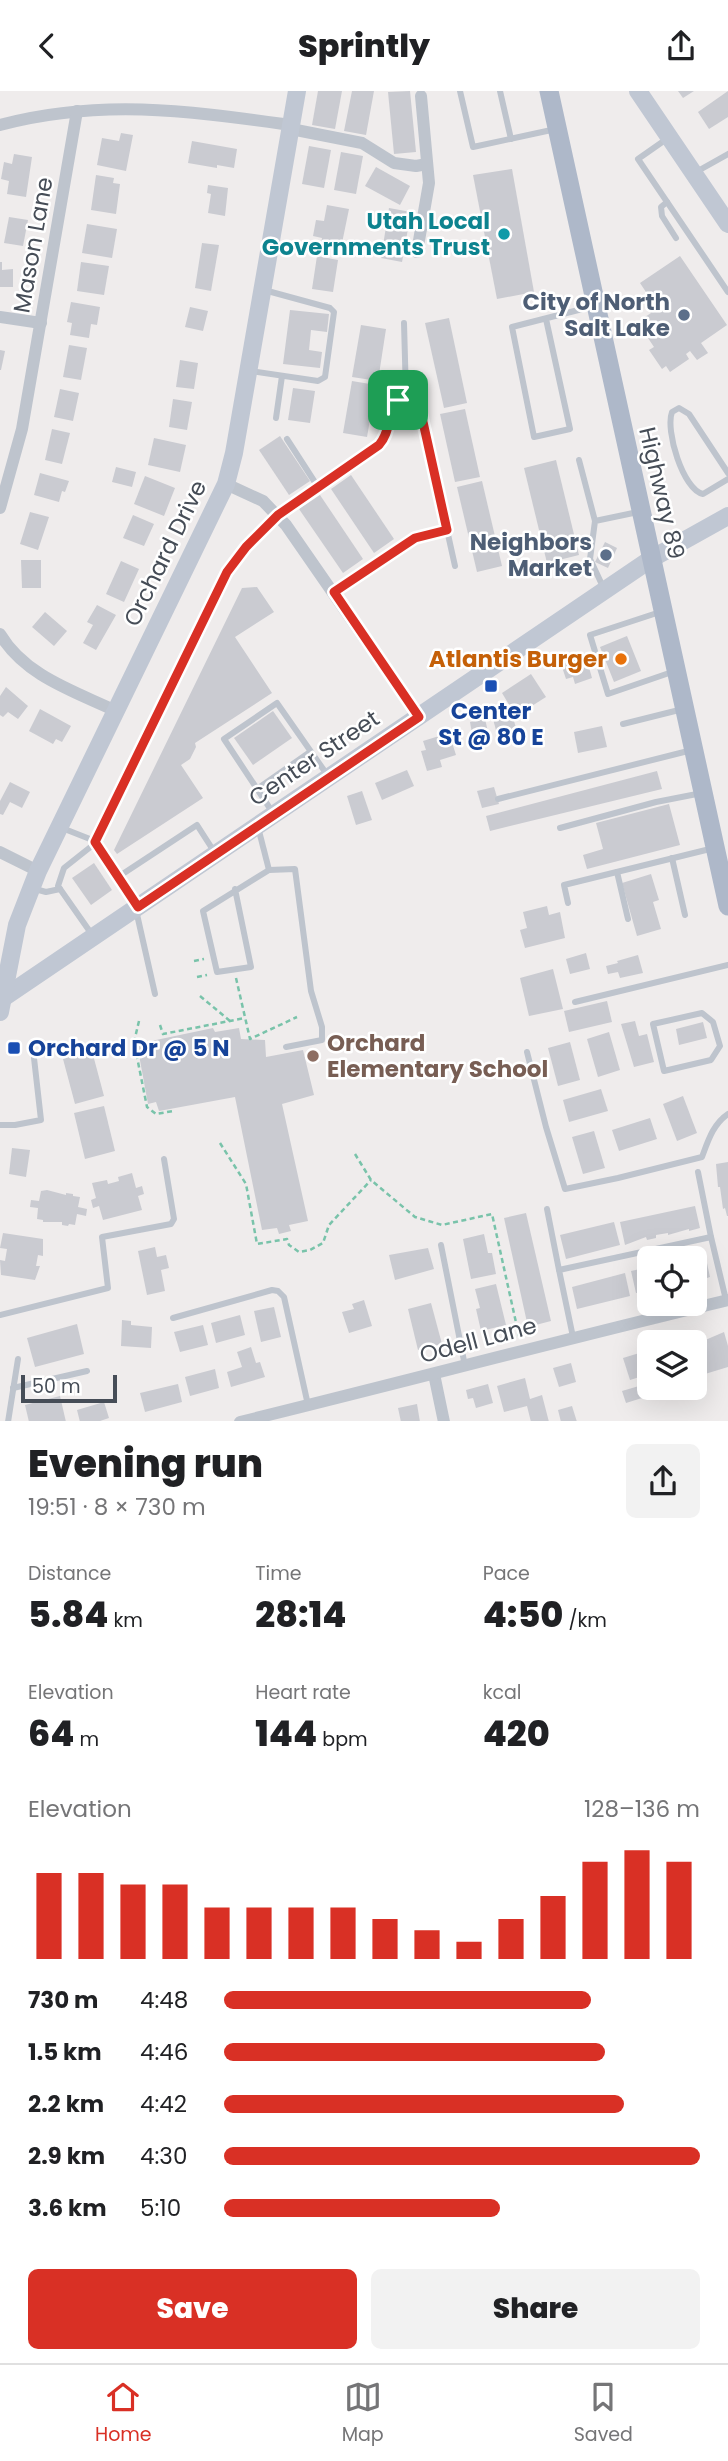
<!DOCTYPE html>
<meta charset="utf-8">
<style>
body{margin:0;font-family:Poppins,sans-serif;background:#f2f2f2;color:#202124;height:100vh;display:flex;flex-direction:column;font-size:26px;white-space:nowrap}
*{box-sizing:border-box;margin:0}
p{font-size:23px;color:#757577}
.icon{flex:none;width:38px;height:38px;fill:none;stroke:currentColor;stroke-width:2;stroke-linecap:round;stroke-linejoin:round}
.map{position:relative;height:1330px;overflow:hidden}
.side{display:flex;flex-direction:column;background:#fff;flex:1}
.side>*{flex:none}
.controls{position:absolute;left:637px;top:1155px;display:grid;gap:14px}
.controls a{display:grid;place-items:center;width:70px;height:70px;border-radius:10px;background:#fff;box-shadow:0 7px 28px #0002;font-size:35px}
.scale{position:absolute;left:21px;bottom:18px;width:96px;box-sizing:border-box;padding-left:7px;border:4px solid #464d57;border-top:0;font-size:19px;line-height:24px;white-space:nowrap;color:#464d57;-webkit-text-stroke:5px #fff;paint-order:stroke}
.pin{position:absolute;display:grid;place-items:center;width:60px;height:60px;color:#fff;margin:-30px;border-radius:14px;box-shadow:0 4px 10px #0006}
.round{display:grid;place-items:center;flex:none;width:74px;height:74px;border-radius:10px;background:#f2f2f2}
.overview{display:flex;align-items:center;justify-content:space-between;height:119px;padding:0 28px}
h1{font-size:38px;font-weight:800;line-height:52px}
.metrics{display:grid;grid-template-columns:repeat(3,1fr);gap:10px;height:119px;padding:7px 28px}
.metrics div{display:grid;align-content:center}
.metrics b{font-size:35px;font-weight:800}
.metrics small{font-size:19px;font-weight:400}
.metrics p{font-size:19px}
.chart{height:196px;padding:14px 28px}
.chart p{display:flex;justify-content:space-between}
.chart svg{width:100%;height:126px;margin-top:7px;stroke:#d93025;stroke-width:6}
.action{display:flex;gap:14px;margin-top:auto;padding:14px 28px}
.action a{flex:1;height:80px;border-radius:10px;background:#d93025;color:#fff;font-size:28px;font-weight:800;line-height:80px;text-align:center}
.action a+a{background:#f2f2f2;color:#202124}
ul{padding:0 28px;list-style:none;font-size:23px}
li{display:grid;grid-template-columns:112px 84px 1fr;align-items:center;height:52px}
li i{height:18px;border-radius:9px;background:#d93025}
header{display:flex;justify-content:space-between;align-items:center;height:91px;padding:0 28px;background:#fff;font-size:32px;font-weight:800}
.tab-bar{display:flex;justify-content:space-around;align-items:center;height:98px;border-top:2px solid #e0e0e0;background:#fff;font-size:19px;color:#757577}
.tab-bar a{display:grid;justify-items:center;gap:4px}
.tab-bar .current{color:#d93025}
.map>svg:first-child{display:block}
</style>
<header><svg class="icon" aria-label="back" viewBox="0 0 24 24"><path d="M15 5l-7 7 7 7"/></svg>Sprintly<svg class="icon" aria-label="share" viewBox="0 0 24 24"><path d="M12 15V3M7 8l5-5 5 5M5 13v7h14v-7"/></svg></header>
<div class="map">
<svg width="728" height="1331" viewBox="0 0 728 1331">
<rect width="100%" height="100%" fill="#efecec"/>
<g fill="#cacbd1">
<path d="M318,0H342L335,38L312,34Z"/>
<path d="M352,0H374L366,44L344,40Z"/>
<path d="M410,0L416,61L394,63L388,1Z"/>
<path d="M678,0H694L683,7Z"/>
<path d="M728,0V26L709,38L698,21Z"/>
<path d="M121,42L133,44L126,80L97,74L102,47L119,50Z"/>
<path d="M192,50L237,58L234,77L217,74V77L188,72Z"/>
<path d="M309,55L331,59L324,97L302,93Z"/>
<path d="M341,61L363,65L356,103L334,99Z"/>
<path d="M14,63L32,66L26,106L7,103L9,90L1,88L4,71L12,73Z"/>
<path d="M376,76L410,95L400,114L365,95Z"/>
<path d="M512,78L534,201L497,208L473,84Z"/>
<path d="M96,84L114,87L113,92L120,93L116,123L91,119Z"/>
<path d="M208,94L228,97L225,125L208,122L211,103L207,102Z"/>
<path d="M327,114L349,118L341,157L321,153L322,147L313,145L316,129L324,130Z"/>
<path d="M389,117L411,121L402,171L381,167Z"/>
<path d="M9,126L28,129L23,155L4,152Z"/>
<path d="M87,133L117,138L112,167L82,162Z"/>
<path d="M202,152L219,154L211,200L195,197Z"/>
<path d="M317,165L338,169L333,201L312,198Z"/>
<path d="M680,165L727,234L701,252L708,262L697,269L690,260L686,263L689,268L670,281L666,275L662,278L649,259L654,256L646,244L654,239L645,226L651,222L642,208L648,204L640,192Z"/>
<path d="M0,171H2V179L13,178V196H0Z"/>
<path d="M81,171L109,175L104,204L77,200Z"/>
<path d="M71,211L100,216L97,234L91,233L89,247L70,244L72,232L67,231Z"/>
<path d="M190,216L208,220L203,240L185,236Z"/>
<path d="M290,219L329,223L327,241L311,239L309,259L322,261L320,277L283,273Z"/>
<path d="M449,227L467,312L444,317L425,232Z"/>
<path d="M361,234L386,238L378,290L352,286Z"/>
<path d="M69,254L87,257L81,289L63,286Z"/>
<path d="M0,259L5,260L1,279H0Z"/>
<path d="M180,269L198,272L194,298L176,296Z"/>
<path d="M352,290L376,294L367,346L343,342Z"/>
<path d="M293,297L315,300L310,332L288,329Z"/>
<path d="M60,298L79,302L73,330L54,326Z"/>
<path d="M173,308L192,311L187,339L169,336Z"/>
<path d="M465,318L480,386L455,391L440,323Z"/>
<path d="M52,338L70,342L62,373L45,369Z"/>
<path d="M280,345L310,390L289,404L259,359Z"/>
<path d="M154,347L186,354L180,381L148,374Z"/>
<path d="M556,369L579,464L547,472L524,377Z"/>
<path d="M116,376L136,381L132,396L112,391Z"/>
<path d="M40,382L69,390L65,401L62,400L59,411L34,404Z"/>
<path d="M351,384L394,448L374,462L331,398Z"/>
<path d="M145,385L175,397L164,425L134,413Z"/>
<path d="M482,390L502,475L477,481L457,396Z"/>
<path d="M320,404L363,468L343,482L299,418Z"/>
<path d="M30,421L49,426L38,459L20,453Z"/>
<path d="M133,424L154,433L144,455L123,447Z"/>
<path d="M605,451L617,457L608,477L595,471Z"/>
<path d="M21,469H41V497H22Z"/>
<path d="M121,470L139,478L124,511L106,503Z"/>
<path d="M257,496L274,521L235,546L272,602L195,652L196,656L190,668L181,674L203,707L117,763L114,759L242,497Z"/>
<path d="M97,514L116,524L96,559L83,552L93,534L87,531Z"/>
<path d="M45,521L67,540L54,555L32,536Z"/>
<path d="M627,545L641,580L614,591L600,556Z"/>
<path d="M585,562L592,587L575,593L573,586L566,588L561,573L570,571L569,567Z"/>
<path d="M531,583L546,606L516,625L502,602Z"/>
<path d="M6,596L28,615L18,628L8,621L3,626L0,624V605Z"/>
<path d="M40,618L71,635L62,651L56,648L53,653L29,640Z"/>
<path d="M273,620L292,647L253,674L234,647Z"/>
<path d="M512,623L516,637L497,643L493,628Z"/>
<path d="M485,628L489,645L473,648L470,631Z"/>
<path d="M602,635L607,656L578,662L574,641Z"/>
<path d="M449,642L456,664L440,669L442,676L427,680L421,660L426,659L423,650Z"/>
<path d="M407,679L414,695L382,709L375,692Z"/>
<path d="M657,680L662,698L490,740L486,725Z"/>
<path d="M10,691L30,701L22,717L10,711L3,724L0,723V710Z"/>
<path d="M494,696L499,713L482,717L477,700Z"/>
<path d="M362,700L372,729L356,734L347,705Z"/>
<path d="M669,713L680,754L587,778L583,764L603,758L596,732Z"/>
<path d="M94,772L112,799L91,814L72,787Z"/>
<path d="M651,783L659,809L653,811L661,838L637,845L622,792Z"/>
<path d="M547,815L549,824L560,821L565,847L525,857L520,839L527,837L523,821Z"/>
<path d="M586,862L590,878L570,883L566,868Z"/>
<path d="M638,864L643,882L620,887L618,881L608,883L606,875L618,872L617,870Z"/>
<path d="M553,878L563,918L529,925L520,887Z"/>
<path d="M607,910L612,931L569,941L564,920Z"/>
<path d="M635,930L639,945L647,943L654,971L634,976L621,933Z"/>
<path d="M703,931L707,947L679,954L676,938Z"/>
<path d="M213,937L215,941L239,937L241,948L265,949L266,966L303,959L314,1004L282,1013L308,1130L289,1134L291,1140L279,1143L277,1137L262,1139L235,1006L159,1020L156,1011L148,1013L137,953Z"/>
<path d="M609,941L620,979L598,986L587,948Z"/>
<path d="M570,951L580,989L558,995L548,957Z"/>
<path d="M92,960L104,1005L75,1013L63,968Z"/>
<path d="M601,998L608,1020L569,1031L563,1009Z"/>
<path d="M683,1005L697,1042L677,1050L663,1013Z"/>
<path d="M104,1015L115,1060L85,1068L74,1022Z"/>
<path d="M650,1027L657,1048L619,1060L612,1039Z"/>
<path d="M594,1040L605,1077L583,1083L572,1046Z"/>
<path d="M12,1057L30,1059L26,1086L9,1083Z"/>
<path d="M728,1071V1125H727L725,1117L723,1118L720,1096H718L716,1073Z"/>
<path d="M132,1082L136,1097L142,1095L144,1103L138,1105L142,1119L103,1129L99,1115L93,1117L91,1109L96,1107L92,1092L107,1089L108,1093L119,1090L118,1086Z"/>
<path d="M47,1099L66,1104V1102L73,1103V1105L80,1106L78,1116L87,1118L86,1125L77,1123L75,1134L69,1133L68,1135L62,1134V1131H43V1129L37,1128L38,1117L30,1116L31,1109L39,1110L41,1100Z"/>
<path d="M695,1115L700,1137L689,1140V1138L668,1144V1142L656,1144V1147L647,1149L646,1146L625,1154L620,1131Z"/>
<path d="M526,1122L551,1230L528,1236L504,1127Z"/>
<path d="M614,1131L620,1154L566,1168L560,1144Z"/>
<path d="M3,1142L43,1148V1165L38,1164L36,1175H40L35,1189L1,1184L0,1169L5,1170L7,1158L0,1157Z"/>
<path d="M484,1143L488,1162H492L496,1183L471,1188L463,1148Z"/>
<path d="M155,1156L157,1166L166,1164L169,1177L161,1179L165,1200L147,1204L138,1160Z"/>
<path d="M428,1157L434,1178L395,1189L389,1164Z"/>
<path d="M705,1163L710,1186L695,1191V1165Z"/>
<path d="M640,1178V1181L649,1179V1201L636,1202L631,1180Z"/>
<path d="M625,1182L630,1205L577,1218L572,1196Z"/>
<path d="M496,1193L506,1234L481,1240L476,1218L480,1217L475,1198Z"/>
<path d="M364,1209L372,1235L349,1242L342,1221L354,1218L352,1213Z"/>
<path d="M431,1212L442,1253L418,1259L408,1218Z"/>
<path d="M274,1216L281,1246L261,1251L254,1220Z"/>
<path d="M240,1224L245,1244L216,1252L211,1232Z"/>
<path d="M122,1229L131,1230V1234L152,1236L151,1257L121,1255Z"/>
<path d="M77,1233L84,1263L35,1276L27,1247Z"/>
<path d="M203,1234L208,1254L180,1261L174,1241Z"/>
<path d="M724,1241L728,1255V1276L705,1283L696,1253Z"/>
<path d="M251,1256L256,1272L260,1271L265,1286L231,1296L227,1281L242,1276L237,1261Z"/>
<path d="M649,1259V1283L630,1289L623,1267Z"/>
<path d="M571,1272L576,1291L559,1296L553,1277Z"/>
<path d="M215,1278L219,1297L190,1305L185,1286Z"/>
<path d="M525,1287L530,1308L542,1304L549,1331H531L527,1315L504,1321L497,1295Z"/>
<path d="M178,1293L182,1311L145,1321L140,1302Z"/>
<path d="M488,1293L493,1312L476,1317L473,1307L468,1308L466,1299Z"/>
<path d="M639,1295L642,1307L626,1312L622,1300Z"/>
<path d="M60,1305L66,1331H29L25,1314Z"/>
<path d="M104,1311L109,1327L97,1331H80L77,1319Z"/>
<path d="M417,1313L420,1331H401L398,1317Z"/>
<path d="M572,1315L577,1331H561L558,1319Z"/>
</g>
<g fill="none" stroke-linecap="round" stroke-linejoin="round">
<g stroke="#79c3aa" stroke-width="2.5" stroke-dasharray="5 3.5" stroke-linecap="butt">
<path d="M194,870L204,868"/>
<path d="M197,886L207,884"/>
<path d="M236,887L250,948L297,926"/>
<path d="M200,905L230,930"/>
<path d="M139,930L134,951L147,1016L156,1023L173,1020"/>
<path d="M160,934L163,943L245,927"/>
<path d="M220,1052L246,1093L257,1153L287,1148L289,1154L299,1161L310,1159L323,1152L329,1134L371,1089"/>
<path d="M355,1063L371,1089L415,1126L442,1134L492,1123L519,1245"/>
</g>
<g stroke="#bec4cd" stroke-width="6">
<path d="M460,0L473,56L556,38"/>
<path d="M500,0L511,48"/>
<path d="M668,47L638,68L728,201"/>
<path d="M696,81L728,63"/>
<path d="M667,111L661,116L662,125L676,147"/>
<path d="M546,228L570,338L534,346L512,236L594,215"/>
<path d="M404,232L406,304"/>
<path d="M250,280L318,290L325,286L334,221L330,217L264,199"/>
<path d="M276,327L282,285"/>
<path d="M287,348L318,396"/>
<path d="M579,369L595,430"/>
<path d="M728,382L689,323L679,317L672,321C665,339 683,399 703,403L728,388"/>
<path d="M604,498L590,468L595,430L638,421"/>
<path d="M334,501L415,447L447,439"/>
<path d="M660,521L590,544L608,603L675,580"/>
<path d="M623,633L683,618"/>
<path d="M257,698L310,661"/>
<path d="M498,708L692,659"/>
<path d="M273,722L224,648L277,612L328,685"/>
<path d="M258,736L269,779"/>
<path d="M62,737L95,750L118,786"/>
<path d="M560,737L656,711L702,702"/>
<path d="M672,767L685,824"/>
<path d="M617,781L628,828"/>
<path d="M35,798L46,801L60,798"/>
<path d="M235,798L251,876L217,881L203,820L269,779L295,778L311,900L322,936V949L286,956"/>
<path d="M568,812L564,794L714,757"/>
<path d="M136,814L118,786L197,734L215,762"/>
<path d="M136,819L155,903"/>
<path d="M93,845L58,795L64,777L93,754L227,481L246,456L278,424L379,354C393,339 386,314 406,304L415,309L421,322L455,475"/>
<path d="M575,911L728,874"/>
<path d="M702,922L713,931L720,955L711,969L664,980L653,933Z"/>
<path d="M527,961L546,1036L565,1098L618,1087L702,1066C708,1050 713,1033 728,1023"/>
<path d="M0,1034H15L41,1029L34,967"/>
<path d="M698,1081L711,1146"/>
<path d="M547,1118L559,1179"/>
<path d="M441,1154L465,1275"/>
<path d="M0,1224L108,1197L102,1146L171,1133L174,1128L164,1068"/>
<path d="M173,1227L272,1199L278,1200L284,1206L308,1314"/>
<path d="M573,1246L559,1179L711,1146L726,1209"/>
<path d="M13,1297L87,1280"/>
<path d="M8,1331L18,1268"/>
</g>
<g stroke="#bec4cd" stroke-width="12">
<path d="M0,34C102,7 189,20 291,34"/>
<path d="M291,38L362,52L394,72L416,75L427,73"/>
<path d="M417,161L429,92L421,5"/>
<path d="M0,226L41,232"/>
<path d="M226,393L263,410L286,434L419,626"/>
<path d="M0,417L22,338L77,20"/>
<path d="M0,543C25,585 74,600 116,620"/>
<path d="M0,761L38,780"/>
<path d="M434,1283L444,1331"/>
<path d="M240,1331C403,1291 565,1248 728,1209"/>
</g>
<g stroke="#c0c7d3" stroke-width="18">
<path d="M638,0L728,133"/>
<path d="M0,909L651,468L728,425"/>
<path d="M0,921L17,834L38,780L226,393L234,362L297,0"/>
</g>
<path stroke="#aeb8c9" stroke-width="19" d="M549,0L728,815"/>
</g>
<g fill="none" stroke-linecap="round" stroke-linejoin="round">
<g stroke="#fff" stroke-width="14">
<path id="route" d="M405,304L415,309L421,322L447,439L415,447L334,501L419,626L138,816L95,751L227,481L246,456L278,424L379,354C393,339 386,314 405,304Z"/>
</g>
<use href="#route" stroke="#d93025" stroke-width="9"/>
</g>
<circle fill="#0f9aa8" stroke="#fff" stroke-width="2.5" cx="504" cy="143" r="7"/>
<g fill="#5c6f8a" stroke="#fff" stroke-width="2.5">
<circle cx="684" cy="224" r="7"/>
<circle cx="606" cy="464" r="7"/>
</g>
<circle fill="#e8710a" stroke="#fff" stroke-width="2.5" cx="621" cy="568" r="7"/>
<g fill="#1a4fb4" stroke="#fff" stroke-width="2.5">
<rect x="484" y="588" width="14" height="14" rx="3.5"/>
<rect x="7" y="950" width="14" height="14" rx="3.5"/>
</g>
<circle fill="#8d6e63" stroke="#fff" stroke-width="2.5" cx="313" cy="965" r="7"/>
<g text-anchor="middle" stroke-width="5" stroke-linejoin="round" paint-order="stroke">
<g font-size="23" font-weight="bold" fill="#0d838f" stroke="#fff" text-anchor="end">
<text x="490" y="138">Utah Local<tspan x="490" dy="26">Governments Trust</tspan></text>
</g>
<g font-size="23" fill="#464d57" stroke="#fff">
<text transform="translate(33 154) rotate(-80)" y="8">Mason Lane</text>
<text transform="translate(662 402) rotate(77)" y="8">Highway 89</text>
<text transform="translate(165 462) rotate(-64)" y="8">Orchard Drive</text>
<text transform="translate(314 667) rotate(-34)" y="8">Center Street</text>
<text transform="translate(478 1249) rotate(-15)" y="8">Odell Lane</text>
</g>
<g font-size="23" font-weight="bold" fill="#4e5e75" stroke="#fff" text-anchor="end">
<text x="670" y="219">City of North<tspan x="670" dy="26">Salt Lake</tspan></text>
<text x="592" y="459">Neighbors<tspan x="592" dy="26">Market</tspan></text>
</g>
<g font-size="23" font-weight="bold" fill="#c56008" stroke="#fff" text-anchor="end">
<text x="607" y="576">Atlantis Burger</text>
</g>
<g font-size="23" font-weight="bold" fill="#164399" stroke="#fff">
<text x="491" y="628">Center<tspan x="491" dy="26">St @ 80 E</tspan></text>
<text x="28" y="965" text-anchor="start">Orchard Dr @ 5 N</text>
</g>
<g font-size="23" font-weight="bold" fill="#785e54" stroke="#fff" text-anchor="start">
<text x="327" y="960">Orchard<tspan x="327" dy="26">Elementary School</tspan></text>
</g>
</g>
</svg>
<div class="controls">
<a><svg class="icon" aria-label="locate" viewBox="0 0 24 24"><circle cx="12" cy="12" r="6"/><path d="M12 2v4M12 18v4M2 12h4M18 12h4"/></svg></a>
<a><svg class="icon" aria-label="layers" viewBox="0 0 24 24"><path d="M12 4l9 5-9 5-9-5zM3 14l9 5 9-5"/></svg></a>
</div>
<div class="scale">50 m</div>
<div class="pin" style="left:398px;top:309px;background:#1e9e55"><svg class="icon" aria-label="arrive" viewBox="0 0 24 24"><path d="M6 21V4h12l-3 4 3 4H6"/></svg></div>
</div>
<section class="side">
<div class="overview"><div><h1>Evening run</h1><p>19:51 · 8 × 730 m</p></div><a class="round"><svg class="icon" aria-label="share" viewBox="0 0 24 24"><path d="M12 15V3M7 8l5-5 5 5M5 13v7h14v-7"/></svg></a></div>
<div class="metrics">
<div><p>Distance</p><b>5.84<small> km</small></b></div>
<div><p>Time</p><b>28:14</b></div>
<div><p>Pace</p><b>4:50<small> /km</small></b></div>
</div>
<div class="metrics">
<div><p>Elevation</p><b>64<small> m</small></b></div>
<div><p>Heart rate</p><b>144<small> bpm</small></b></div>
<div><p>kcal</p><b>420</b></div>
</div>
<div class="chart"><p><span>Elevation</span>128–136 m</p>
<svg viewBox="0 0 160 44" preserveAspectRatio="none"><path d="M5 44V14M15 44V14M25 44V18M35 44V18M45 44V26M55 44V26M65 44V26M75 44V26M85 44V30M95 44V34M105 44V38M115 44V30M125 44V22M135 44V10M145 44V6M155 44V10"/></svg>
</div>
<ul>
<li><b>730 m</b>4:48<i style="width:77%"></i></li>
<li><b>1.5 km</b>4:46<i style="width:80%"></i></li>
<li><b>2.2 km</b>4:42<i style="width:84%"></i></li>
<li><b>2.9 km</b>4:30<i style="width:100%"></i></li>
<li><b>3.6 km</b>5:10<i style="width:58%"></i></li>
</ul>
<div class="action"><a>Save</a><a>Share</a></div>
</section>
<nav class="tab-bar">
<a class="current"><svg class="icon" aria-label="home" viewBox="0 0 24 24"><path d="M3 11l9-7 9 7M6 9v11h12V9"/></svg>Home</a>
<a><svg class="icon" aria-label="map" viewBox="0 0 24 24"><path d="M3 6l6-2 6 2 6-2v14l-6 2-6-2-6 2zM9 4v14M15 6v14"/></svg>Map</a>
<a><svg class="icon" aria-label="saved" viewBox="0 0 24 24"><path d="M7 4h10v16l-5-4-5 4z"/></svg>Saved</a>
</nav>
